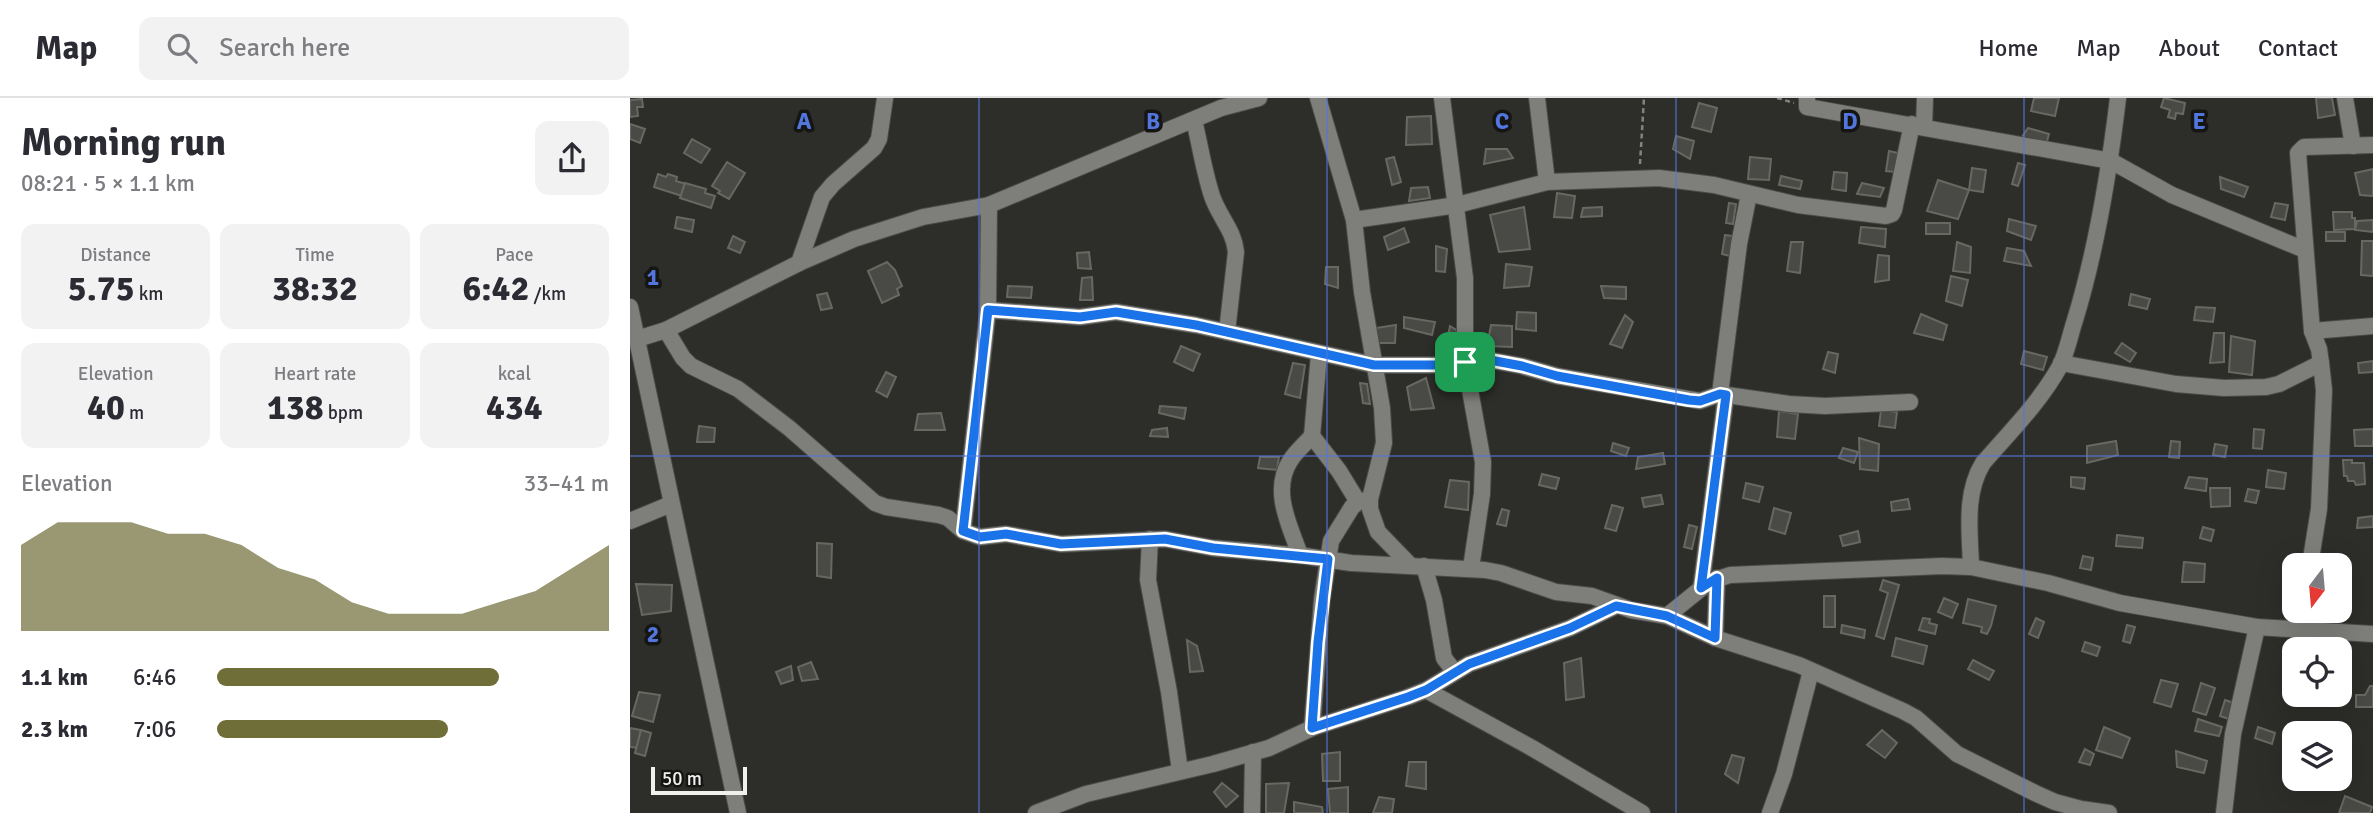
<!DOCTYPE html>
<meta charset="utf-8">
<style>
body{margin:0;font-family:Signika,sans-serif;background:#f2f2f3;color:#2b2b33;height:100vh;display:flex;flex-direction:column;font-size:26px;white-space:nowrap}
*{box-sizing:border-box;margin:0}
p{font-size:23px;color:#7c7c81}
.icon{flex:none;width:38px;height:38px;fill:none;stroke:currentColor;stroke-width:2;stroke-linecap:round;stroke-linejoin:round}
.map{position:relative;flex:1;overflow:hidden}
.details{display:flex;flex-direction:column;background:#fff;width:630px}
.details>*{flex:none}
.needle{width:46px;rotate:196deg}
.tools{position:absolute;left:1652px;top:455px;display:grid;gap:14px}
.tools a{display:grid;place-items:center;width:70px;height:70px;border-radius:14px;background:#fff;box-shadow:0 7px 28px #0002;font-size:35px}
.scale{position:absolute;left:21px;bottom:18px;width:96px;box-sizing:border-box;padding-left:7px;border:4px solid #f0f0ed;border-top:0;font-size:19px;line-height:24px;white-space:nowrap;color:#f0f0ed;-webkit-text-stroke:5px #151514;paint-order:stroke}
.pin{position:absolute;display:grid;place-items:center;width:60px;height:60px;color:#fff;margin:-30px;border-radius:14px;box-shadow:0 4px 10px #0006}
.round{display:grid;place-items:center;flex:none;width:74px;height:74px;border-radius:14px;background:#f2f2f3}
.summary{display:flex;align-items:center;justify-content:space-between;height:119px;padding:0 21px}
h1{font-size:38px;font-weight:800;line-height:52px}
.stats{display:grid;grid-template-columns:repeat(3,1fr);gap:10px;height:119px;padding:7px 21px}
.stats div{display:grid;align-content:center;border-radius:14px;background:#f2f2f3;text-align:center}
.stats b{font-size:35px;font-weight:800}
.stats small{font-size:19px;font-weight:400}
.stats p{font-size:19px}
.chart{height:196px;padding:14px 21px}
.chart p{display:flex;justify-content:space-between}
.chart svg{width:100%;height:126px;margin-top:7px;fill:#6f6d38;opacity:.7}
ul{padding:0 21px;list-style:none;font-size:23px}
li{display:grid;grid-template-columns:112px 84px 1fr;align-items:center;height:52px}
li i{height:18px;border-radius:9px;background:#6f6d38}
header{display:flex;align-items:center;gap:42px;box-sizing:border-box;height:98px;padding:0 35px;background:#fff;border-bottom:2px solid #e1e1e2}
header strong{font-size:33px}
nav{display:flex;gap:38px;margin-inline-start:auto;font-size:24px}
.search{width:490px;height:63px;background:#f2f2f3;display:flex;align-items:center;gap:18px;box-sizing:border-box;padding:0 24px;border-radius:14px;color:#7c7c81;font-size:26px}
main{display:flex;flex:1;min-height:0}
.map>svg:first-child{display:block}
</style>
<header>
<strong>Map</strong>
<div class="search"><svg class="icon" aria-label="search" viewBox="0 0 24 24"><circle cx="10" cy="10" r="6"/><path d="M15 15l6 6"/></svg>Search here</div>
<nav><a>Home</a><a>Map</a><a>About</a><a>Contact</a></nav>
</header>
<main>
<section class="details">
<div class="summary"><div><h1>Morning run</h1><p>08:21 · 5 × 1.1 km</p></div><a class="round"><svg class="icon" aria-label="share" viewBox="0 0 24 24"><path d="M12 15V3M7 8l5-5 5 5M5 13v7h14v-7"/></svg></a></div>
<div class="stats">
<div><p>Distance</p><b>5.75<small> km</small></b></div>
<div><p>Time</p><b>38:32</b></div>
<div><p>Pace</p><b>6:42<small> /km</small></b></div>
</div>
<div class="stats">
<div><p>Elevation</p><b>40<small> m</small></b></div>
<div><p>Heart rate</p><b>138<small> bpm</small></b></div>
<div><p>kcal</p><b>434</b></div>
</div>
<div class="chart"><p><span>Elevation</span>33–41 m</p>
<svg viewBox="0 0 160 44" preserveAspectRatio="none"><path d="M0 44V14L10 6L20 6L30 6L40 10L50 10L60 14L70 22L80 26L90 34L100 38L110 38L120 38L130 34L140 30L150 22L160 14V44z"/></svg>
</div>
<ul>
<li><b>1.1 km</b>6:46<i style="width:72%"></i></li>
<li><b>2.3 km</b>7:06<i style="width:59%"></i></li>
</ul>
</section>
<div class="map">
<svg width="1743" height="715" viewBox="0 0 1743 715">
<rect width="100%" height="100%" fill="#2d2d29"/>
<g fill="#494945" stroke="#686863" stroke-width="2">
<path d="M1404,0H1429L1425,18L1401,13Z"/>
<path d="M1534,0L1555,5L1553,16L1546,15L1545,21L1538,19L1540,12L1531,9Z"/>
<path d="M1686,0H1702L1705,17L1688,20Z"/>
<path d="M12,1L13,9H7L8,18L0,19V2Z"/>
<path d="M1069,5L1087,10L1081,34L1062,29Z"/>
<path d="M801,18L802,46L776,47L777,19Z"/>
<path d="M0,26L15,31L10,45L0,41Z"/>
<path d="M1398,30L1419,36L1416,47L1392,39Z"/>
<path d="M1046,38L1064,43L1060,61L1043,51Z"/>
<path d="M62,41L80,51L71,65L54,55Z"/>
<path d="M856,51H877L883,60L854,66Z"/>
<path d="M1259,53L1268,55L1265,74L1256,73Z"/>
<path d="M764,59L771,84L762,87L756,61Z"/>
<path d="M1120,59L1141,61L1139,82L1118,81Z"/>
<path d="M97,64L115,75L99,101L88,95L90,93L82,88Z"/>
<path d="M1388,65L1395,67L1388,88L1382,86Z"/>
<path d="M1342,70L1356,72L1353,94L1339,92Z"/>
<path d="M1743,71V98L1730,97L1725,75Z"/>
<path d="M1204,74L1217,75L1216,93L1202,91Z"/>
<path d="M28,76L36,79L38,76L47,79L46,83L56,86L52,98L24,89Z"/>
<path d="M1151,78L1172,83L1170,91L1149,87Z"/>
<path d="M1590,79L1618,89L1614,99L1591,91Z"/>
<path d="M1308,82L1339,92L1328,121L1297,113Z"/>
<path d="M55,85L76,91L75,95L85,98L81,110L50,100Z"/>
<path d="M1232,85L1254,90L1250,99L1227,96Z"/>
<path d="M798,89L800,100L779,103L781,90Z"/>
<path d="M927,95L945,98L942,120L924,119Z"/>
<path d="M1099,105L1106,106L1103,126L1096,125Z"/>
<path d="M1645,105L1658,107L1655,122L1641,119Z"/>
<path d="M894,109L900,151L869,154L860,117Z"/>
<path d="M972,109V118L951,119L953,110Z"/>
<path d="M1703,114H1722V120H1725V131L1704,132Z"/>
<path d="M47,119L64,122L62,134L45,130Z"/>
<path d="M1379,121L1406,128L1401,142L1377,133Z"/>
<path d="M1743,122V134L1725,132L1727,123Z"/>
<rect x="1296" y="125" width="24" height="11"/>
<path d="M1231,129L1256,131L1255,149L1229,145Z"/>
<path d="M774,130L779,144L758,152L754,139Z"/>
<rect x="1696" y="134" width="19" height="9"/>
<path d="M1095,137L1103,138L1100,158L1092,156Z"/>
<path d="M103,138L115,144L110,155L98,150Z"/>
<path d="M1732,143H1743V178L1731,177Z"/>
<path d="M1161,144H1173L1170,175L1157,173Z"/>
<path d="M1327,144L1341,149L1340,175L1323,173Z"/>
<path d="M806,148L817,151L815,174L806,173Z"/>
<path d="M1377,150L1394,153L1401,168L1374,163Z"/>
<path d="M459,154L461,171L448,170L447,155Z"/>
<path d="M1248,157L1259,158V182L1245,184Z"/>
<path d="M257,164L265,172L272,188L267,191L269,197L252,205L238,173Z"/>
<path d="M876,166L902,169L899,188L874,190Z"/>
<path d="M696,169H708V190L695,186Z"/>
<path d="M1321,178L1338,182L1332,208L1316,203Z"/>
<path d="M462,179L463,202H450L452,180Z"/>
<path d="M378,188L402,189L401,200L377,199Z"/>
<path d="M971,188L996,189V201L974,200Z"/>
<path d="M197,195L202,210L191,212L187,197Z"/>
<path d="M1501,196L1520,201L1517,211L1499,207Z"/>
<path d="M1566,209L1585,210L1583,224L1564,222Z"/>
<path d="M887,214L906,215V233L886,231Z"/>
<path d="M1291,216L1317,227L1313,242L1284,235Z"/>
<path d="M995,217L1003,224L992,250L980,246Z"/>
<path d="M774,219L805,224L802,237L774,230Z"/>
<path d="M766,227L765,245H748L746,230Z"/>
<path d="M861,227L882,228V249L857,248Z"/>
<path d="M820,228L828,233L822,254L815,253Z"/>
<path d="M1584,235H1594V264L1580,265Z"/>
<path d="M1601,238L1625,243L1622,277L1599,274Z"/>
<path d="M1492,245L1506,255L1500,264L1485,255Z"/>
<path d="M551,248L570,256L563,273L544,264Z"/>
<path d="M1394,253L1417,259L1413,272L1391,266Z"/>
<path d="M1198,254L1208,256L1205,275L1193,271Z"/>
<path d="M1743,263V274L1729,275L1728,265Z"/>
<path d="M663,265L675,267L670,300L655,296Z"/>
<path d="M256,274L266,279L257,299L246,293Z"/>
<path d="M796,280L804,310L781,312L777,289Z"/>
<path d="M730,285L737,286L740,306L733,305Z"/>
<path d="M530,308L556,310L554,321L529,315Z"/>
<path d="M1251,312L1267,314L1265,330L1249,328Z"/>
<path d="M1149,313L1168,316L1165,341L1147,339Z"/>
<path d="M311,315L315,332H285L288,316Z"/>
<path d="M69,328L85,330L84,344H67Z"/>
<path d="M537,330L538,339L520,338L522,332Z"/>
<path d="M1624,331L1634,332L1632,351L1623,350Z"/>
<path d="M1743,331V348H1725L1724,332Z"/>
<path d="M1229,340L1249,346L1248,373L1230,371Z"/>
<path d="M1486,343L1488,357L1457,365V348Z"/>
<path d="M1541,343L1550,344L1549,360L1539,359Z"/>
<path d="M983,345L999,350L996,358L981,353Z"/>
<path d="M1585,346L1597,348L1595,359L1583,357Z"/>
<path d="M1213,350L1228,354L1224,365L1209,360Z"/>
<path d="M1033,355L1035,366L1006,371L1008,359Z"/>
<path d="M630,359H649L647,372L628,370Z"/>
<path d="M1713,362H1722V365H1734L1735,386L1726,387L1724,383H1718L1717,378H1714Z"/>
<path d="M1638,372L1656,375L1654,391L1636,389Z"/>
<path d="M912,376L929,380L926,391L909,387Z"/>
<path d="M1441,379L1455,380L1454,391L1441,389Z"/>
<path d="M1559,379L1577,381L1576,393L1555,390Z"/>
<path d="M820,382L839,384L838,412L815,409Z"/>
<path d="M1116,385L1133,389L1129,404L1113,400Z"/>
<path d="M1580,390H1600V408L1581,409Z"/>
<path d="M1618,391L1629,393L1626,405L1615,403Z"/>
<path d="M1031,397L1033,406L1014,409L1012,400Z"/>
<path d="M1278,401L1280,411L1262,413L1261,404Z"/>
<path d="M982,407L993,410L986,433L975,430Z"/>
<path d="M1144,410L1161,415L1155,436L1139,431Z"/>
<path d="M872,411L879,413L876,428L867,426Z"/>
<path d="M1743,418V429L1727,430L1728,420Z"/>
<path d="M1059,427L1067,429L1062,451L1054,449Z"/>
<path d="M1573,429L1584,432L1581,443L1570,440Z"/>
<path d="M1228,433L1230,444L1213,448L1210,438Z"/>
<path d="M1487,437L1513,440L1512,450L1486,448Z"/>
<path d="M187,445L202,446L201,480L187,478Z"/>
<path d="M1453,458L1463,460L1461,472L1450,470Z"/>
<path d="M1554,464L1575,466L1574,484H1552Z"/>
<path d="M1253,482L1269,487L1254,541L1246,538L1258,495L1250,492Z"/>
<path d="M6,486L42,487L41,513L12,517Z"/>
<rect x="1194" y="498" width="11" height="31"/>
<path d="M1314,500L1328,506L1322,520L1308,514Z"/>
<path d="M1338,501L1366,508L1361,528L1357,536L1351,534L1352,529L1333,525Z"/>
<path d="M1293,520L1300,521L1299,525L1307,527L1305,536L1289,532Z"/>
<path d="M1406,520L1414,524L1408,540L1399,536Z"/>
<path d="M1212,527L1235,532L1234,540L1211,535Z"/>
<path d="M1497,527L1505,529L1500,545L1493,543Z"/>
<path d="M1266,540L1297,548L1293,566L1262,558Z"/>
<path d="M557,542L567,548L573,573L560,574Z"/>
<path d="M1455,544L1470,549L1467,558L1452,553Z"/>
<path d="M951,560L954,599L936,602L934,565Z"/>
<path d="M1343,562L1364,573L1359,582L1338,571Z"/>
<path d="M181,564L188,581L172,583L168,569Z"/>
<path d="M161,568L163,582L151,586L146,574Z"/>
<path d="M1531,582L1548,586L1541,609L1524,604Z"/>
<path d="M1571,585L1585,590L1576,617L1563,613Z"/>
<path d="M1740,588H1743V609H1726V597H1735Z"/>
<path d="M9,594L30,597L23,624L2,618Z"/>
<path d="M1595,602L1604,605L1599,621L1590,618Z"/>
<path d="M1568,621L1592,629L1589,638L1565,633Z"/>
<path d="M1474,629L1500,640L1492,660L1466,652Z"/>
<path d="M1628,629L1645,635L1642,646L1625,640Z"/>
<path d="M0,630L11,632L8,650L0,649Z"/>
<path d="M11,632L21,635L15,658L5,655Z"/>
<path d="M1252,632L1267,645L1255,660L1237,647Z"/>
<path d="M1455,651L1464,656L1460,667L1449,664Z"/>
<path d="M1546,653L1577,663L1574,675L1547,669Z"/>
<path d="M710,654V683H693L692,656Z"/>
<path d="M1102,657L1114,660L1108,685L1095,676Z"/>
<path d="M779,664H796V691L776,688Z"/>
<path d="M592,685L608,698L596,709L584,694Z"/>
<path d="M659,685L654,715H636V686Z"/>
<path d="M718,689V715H700L698,691Z"/>
<path d="M1715,698L1742,709L1740,715H1709Z"/>
<path d="M749,699L764,701L762,715H743Z"/>
<path d="M664,704L692,709L693,715H664Z"/>
</g>
<g fill="none" stroke-linecap="round" stroke-linejoin="round">
<g stroke="#4a4a47" stroke-width="18">
<g id="minor">
<path d="M688,0L724,122L732,194L752,310L754,345L740,401V411L748,434L780,467"/>
<path d="M812,0L835,180V264L853,364L852,396L841,470"/>
<path d="M907,0L917,84"/>
<path d="M1177,0V9L1481,63L1542,97L1675,152"/>
<path d="M1715,0L1723,48"/>
<path d="M564,22C570,47 574,74 582,98C589,119 604,132 606,154L597,234"/>
<path d="M1294,29L1295,0"/>
<path d="M724,122L827,107L917,84L1029,80L1084,87L1168,107L1256,118L1262,116L1264,112L1282,26"/>
<path d="M169,165L192,99L203,86L244,50L249,41L255,0"/>
<path d="M0,209L108,715"/>
<path d="M358,212L450,219L486,214L566,227L744,267H816L860,262L892,268L927,278L1070,303L1090,296L1109,146L1119,96"/>
<path d="M36,232L53,260L61,268L108,291L159,330L245,405L256,409L309,417L318,420L333,433L350,439L376,436L431,446L535,441L583,450L675,458L721,465L855,472L871,475L926,494L962,498L1001,512L1037,518L1079,484L1100,477L1312,468L1341,469L1418,485L1490,505L1627,529L1743,536"/>
<path d="M1682,233L1743,228"/>
<path d="M7,241L36,232L169,165L224,141L293,119L359,107L591,10L629,0"/>
<path d="M689,256L682,338L709,373L728,404"/>
<path d="M1431,265L1546,286L1594,290L1636,289L1649,286L1691,265L1689,251L1682,233L1668,55L1674,49L1743,47"/>
<path d="M1090,296L1159,306L1195,308L1280,304"/>
<path d="M0,423L41,406"/>
<path d="M333,433L358,212L359,107"/>
<path d="M520,441L518,482L539,594L550,673"/>
<path d="M670,457C660,428 641,393 660,363C665,354 675,346 682,338"/>
<path d="M1680,467L1689,411L1694,292L1691,265"/>
<path d="M794,468L804,502L814,560L824,573"/>
<path d="M1341,469C1340,434 1334,396 1353,365C1380,334 1410,304 1430,268C1437,254 1440,237 1445,222C1467,150 1479,75 1488,0"/>
<path d="M1071,490L1096,297"/>
<path d="M1037,518L1085,540L1169,567L1273,613L1286,620L1327,656L1405,695L1425,704L1451,711L1479,715"/>
<path d="M1670,531L1673,513"/>
<path d="M1085,540L1087,480"/>
<path d="M796,592L902,650L1012,715"/>
<path d="M682,630L692,501L701,443L722,409L728,404L740,401"/>
<path d="M406,715L456,696L583,666L639,650L682,630L778,599L796,592L839,566L940,530L986,508"/>
<path d="M622,715L623,654"/>
<path d="M1140,715L1154,676L1181,573"/>
<path d="M1594,715L1603,636L1627,529"/>
</g>
</g>
<g stroke="#83837f" stroke-width="2.5" stroke-dasharray="5 3.5" stroke-linecap="butt">
<path d="M1147,0L1164,5"/>
<path d="M1010,66L1014,0"/>
</g>
<use href="#minor" stroke="#7e7e7a" stroke-width="16"/>
</g>
<g fill="none" stroke-linecap="round" stroke-linejoin="round">
<g stroke="#fff" stroke-width="14">
<path id="route" d="M358,212L450,219L486,214L566,227L744,267H816L860,262L892,268L927,278L1059,302L1070,303L1090,296L1096,297L1071,490L1087,480L1085,540L1037,518L986,508L940,530L839,566L796,592L778,599L682,630L688,544L698,461L583,450L535,441L431,446L376,436L350,439L333,433Z"/>
</g>
<use href="#route" stroke="#1a73e8" stroke-width="9"/>
</g>
<path fill="none" stroke="#5276dd" stroke-width="2" stroke-opacity="0.55" d="M349,0V715M697,0V715M1046,0V715M1394,0V715M0,358H1743"/>
<g font-size="23" text-anchor="middle" font-weight="bold" fill="#5276dd" stroke="#151514" stroke-width="7" stroke-linejoin="round" paint-order="stroke">
<text x="174" y="31">A</text>
<text x="523" y="31">B</text>
<text x="872" y="31">C</text>
<text x="1220" y="31">D</text>
<text x="1569" y="31">E</text>
<text x="23" y="187">1</text>
<text x="23" y="544">2</text>
</g>
</svg>
<div class="tools">
<a><svg class="needle" viewBox="-14 -14 28 28"><path d="M0-13l5 13h-10z" fill="#e53935"/><path d="M0 13l5-13h-10z" fill="#7c7c81"/></svg></a>
<a><svg class="icon" aria-label="locate" viewBox="0 0 24 24"><circle cx="12" cy="12" r="6"/><path d="M12 2v4M12 18v4M2 12h4M18 12h4"/></svg></a>
<a><svg class="icon" aria-label="layers" viewBox="0 0 24 24"><path d="M12 4l9 5-9 5-9-5zM3 14l9 5 9-5"/></svg></a>
</div>
<div class="scale">50 m</div>
<div class="pin" style="left:835px;top:264px;background:#1e9e55"><svg class="icon" aria-label="arrive" viewBox="0 0 24 24"><path d="M6 21V4h12l-3 4 3 4H6"/></svg></div>
</div>
</main>
